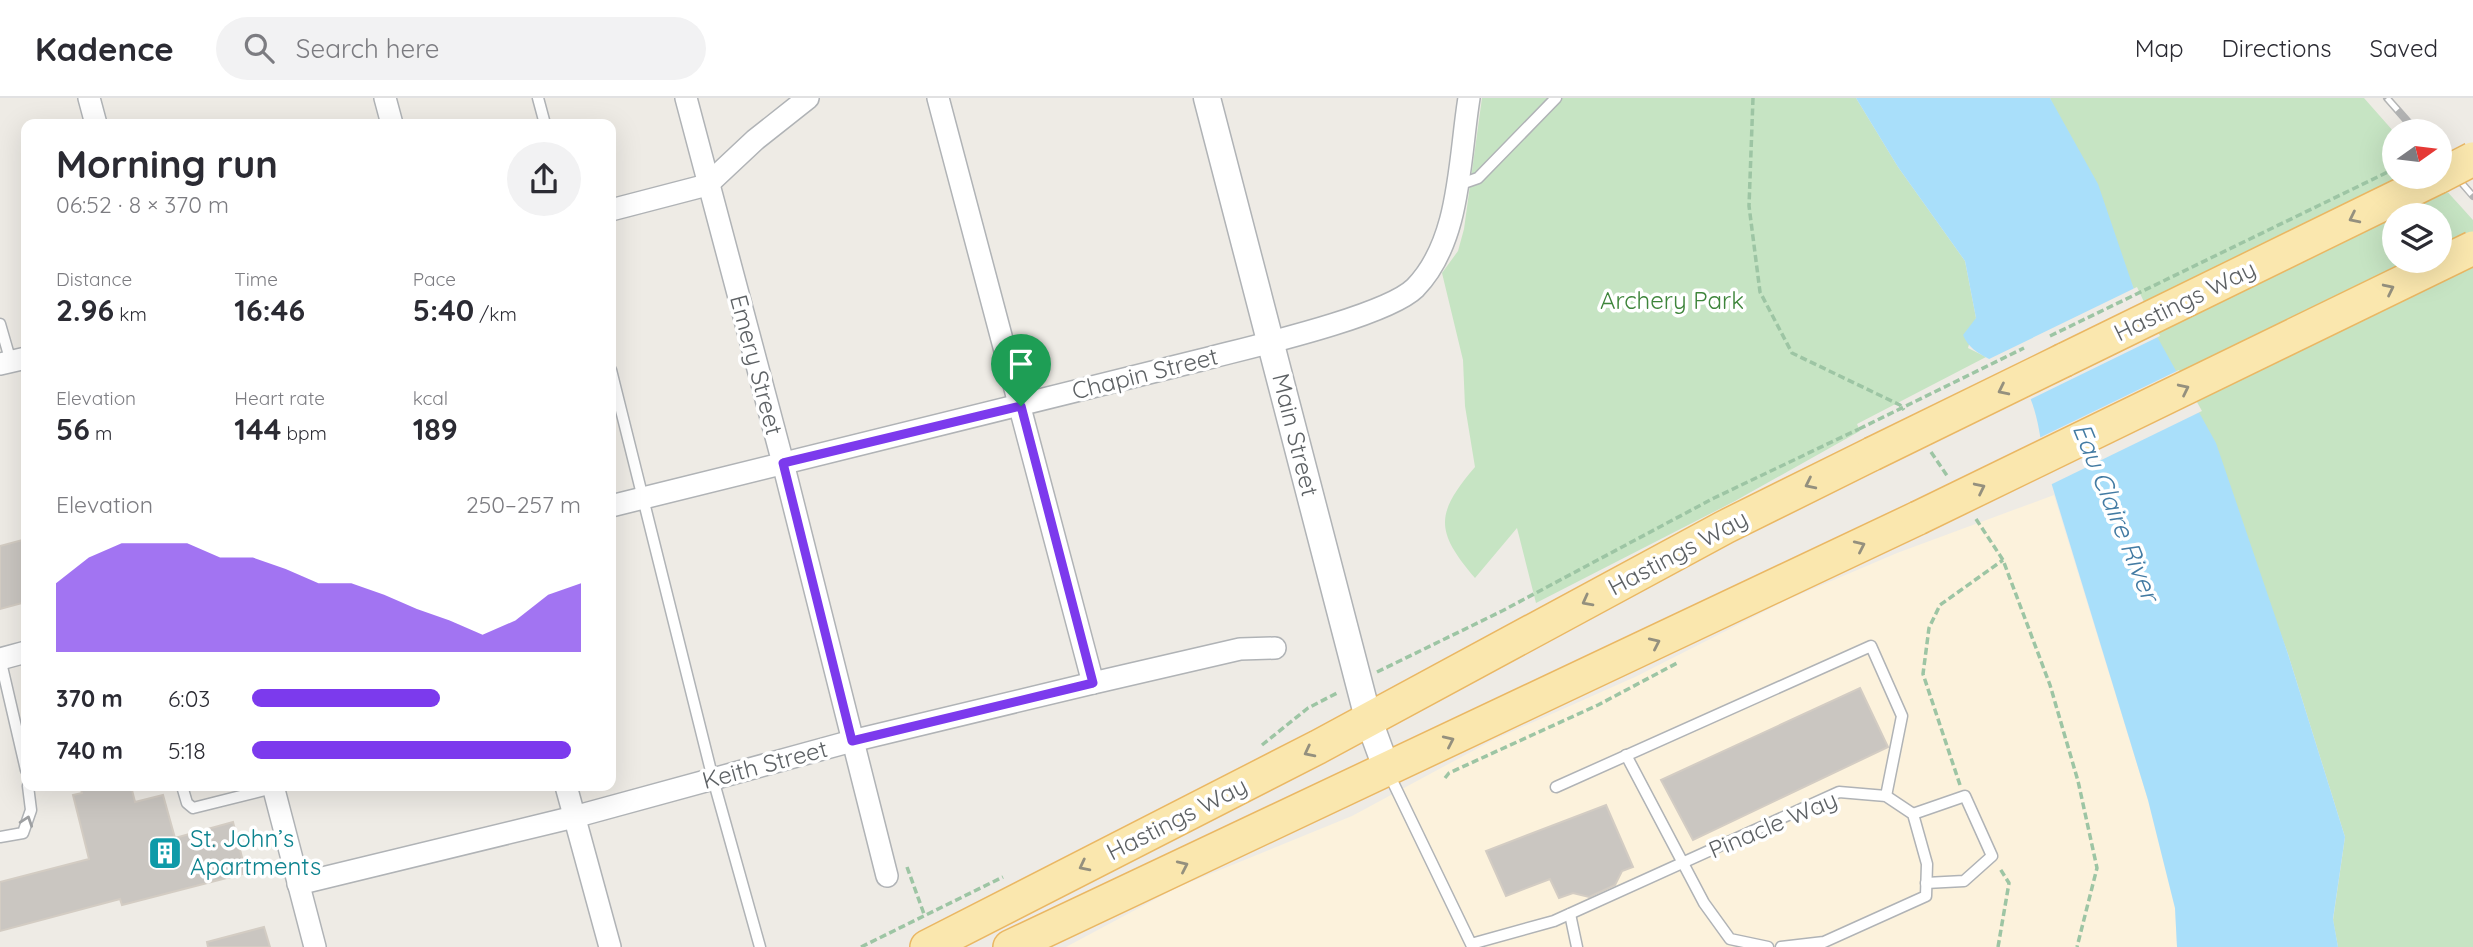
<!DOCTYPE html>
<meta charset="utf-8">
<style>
body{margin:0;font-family:Quicksand,sans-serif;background:#f2f2f3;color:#2b2b33;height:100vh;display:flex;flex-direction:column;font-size:26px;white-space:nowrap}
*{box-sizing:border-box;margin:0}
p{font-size:23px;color:#7c7c81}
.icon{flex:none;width:38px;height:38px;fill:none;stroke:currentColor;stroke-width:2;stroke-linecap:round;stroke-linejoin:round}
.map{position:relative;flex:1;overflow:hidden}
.panel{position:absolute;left:21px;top:21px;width:595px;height:672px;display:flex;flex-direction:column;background:#fff;border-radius:14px;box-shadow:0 7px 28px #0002}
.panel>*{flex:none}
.needle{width:46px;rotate:76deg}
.controls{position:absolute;left:2382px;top:21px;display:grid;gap:14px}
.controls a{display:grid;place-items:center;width:70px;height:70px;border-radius:50%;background:#fff;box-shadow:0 7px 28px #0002;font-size:35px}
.pin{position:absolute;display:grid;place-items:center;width:60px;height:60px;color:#fff;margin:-72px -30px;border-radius:50% 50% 50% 0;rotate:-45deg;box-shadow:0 0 7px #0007}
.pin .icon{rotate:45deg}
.round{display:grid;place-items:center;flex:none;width:74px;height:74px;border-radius:37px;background:#f2f2f3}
.head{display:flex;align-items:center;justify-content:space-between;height:119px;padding:0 35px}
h1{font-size:38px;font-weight:700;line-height:52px}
.stats{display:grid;grid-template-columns:repeat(3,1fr);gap:10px;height:119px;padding:7px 35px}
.stats div{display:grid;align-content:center}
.stats b{font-size:30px;font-weight:700}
.stats small{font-size:19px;font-weight:400}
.stats p{font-size:19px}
.chart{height:196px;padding:14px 35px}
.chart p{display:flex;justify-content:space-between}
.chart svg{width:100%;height:126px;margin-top:7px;fill:#7c3aed;opacity:.7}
ul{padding:0 35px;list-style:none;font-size:23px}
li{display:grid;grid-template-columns:112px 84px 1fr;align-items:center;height:52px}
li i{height:18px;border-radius:9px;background:#7c3aed}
header{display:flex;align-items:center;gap:42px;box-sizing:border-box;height:98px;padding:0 35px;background:#fff;border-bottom:2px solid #e1e1e2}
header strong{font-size:33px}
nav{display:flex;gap:38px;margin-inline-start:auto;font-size:24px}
.search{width:490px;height:63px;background:#f2f2f3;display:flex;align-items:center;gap:18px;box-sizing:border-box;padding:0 24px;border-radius:38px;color:#7c7c81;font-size:26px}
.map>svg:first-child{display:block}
</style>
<header>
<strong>Kadence</strong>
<div class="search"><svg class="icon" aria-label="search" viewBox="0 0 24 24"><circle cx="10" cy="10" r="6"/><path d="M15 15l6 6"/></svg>Search here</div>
<nav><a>Map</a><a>Directions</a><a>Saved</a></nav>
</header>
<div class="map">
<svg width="2473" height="849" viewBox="0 0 2473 849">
<rect width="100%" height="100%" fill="#eeebe5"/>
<path fill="#fcf2dc" d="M2054,397L2148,702L2175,810L2177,849H1066L1178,789L1352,718L1493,642L1635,579L1789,501L1897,455Z"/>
<g fill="#c6e4c3" fill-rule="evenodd">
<path d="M1482,0H1856L1898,69L1965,163L1976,220L1968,250L1986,259L1857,326L1860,333L1735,403L1536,505L1517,430L1475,480C1435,433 1435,416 1475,369L1465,308L1463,262L1442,175L1458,153L1464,131Z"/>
<path d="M2050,0H2364L2394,34V79H2434L2473,122V849H2338L2333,822L2345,739L2288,556L2258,474ZM2394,117H2440V163H2394Z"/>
</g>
<path fill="#a9dffa" d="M1856,0H2050L2098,86L2139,206L2216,345L2288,556L2345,739L2333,821L2338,849H2177L2175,810L2148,702L2044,361C2039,334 2037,301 2017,279C2001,261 1973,261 1963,237L1976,220L1965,163L1898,69Z"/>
<g fill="#eeebe5">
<path d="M2137,189L2160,238L2027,303L2014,281L1985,263Z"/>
<path d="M2179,272L2202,313L2048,388L2037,341Z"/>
</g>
<g fill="#cac6c1" stroke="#d3ccc3" stroke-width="2">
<path d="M26,441V504L0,511V448Z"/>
<path d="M1860,590L1888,649L1693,742L1661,682Z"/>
<path d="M80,688H131L135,704L163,697L175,740L233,724L246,775L122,807L120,801L0,833V784L89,761L73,697L82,695Z"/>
<path d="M1606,707L1633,769L1622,773L1615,787L1589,799L1573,795L1559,800L1550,781L1506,798L1486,753Z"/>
<path d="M264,829L270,849H208L207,844Z"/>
</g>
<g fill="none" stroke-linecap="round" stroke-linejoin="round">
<g stroke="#b0b3b6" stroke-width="13">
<g id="service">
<path d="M538,0L545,26"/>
<path d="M1458,87L1478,80L1556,0"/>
<path d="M0,226L11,264"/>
<path d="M611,272L713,681L760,849"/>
<path d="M0,560L26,672"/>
<path d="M1626,657L1704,805L1730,841L1768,849"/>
<path d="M1388,674L1471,846L1554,823L1839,694L1886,698L1913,716L1927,766L1926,798L1824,844L1781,849"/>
<path d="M182,688L187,705L193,710L273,690"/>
<path d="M1556,689L1871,548L1902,618L1886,698"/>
<path d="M1913,716L1965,698L1992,758L1964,783L1926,785"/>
<path d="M0,739L23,735L31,712L28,688"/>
<path d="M1570,816L1577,849"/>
</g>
</g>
<g stroke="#b0b3b6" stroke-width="24">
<g id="minor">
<path d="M89,0L96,26"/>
<path d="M385,0L392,26"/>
<path d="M686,0L783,365L887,778"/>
<path d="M938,0L1093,585"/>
<path d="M611,112L707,87L755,42L808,0"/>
<path d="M0,266L26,260"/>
<path d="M611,408C807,359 1004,312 1201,262C1246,250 1385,219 1415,190C1461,143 1459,61 1469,0"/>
<path d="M0,561L26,554"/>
<path d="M273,688L315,849"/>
<path d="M566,688L610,849"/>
<path d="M298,786L574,719L852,643L1093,585L1240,551L1275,550"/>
</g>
</g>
<g stroke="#b0b3b6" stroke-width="29">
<path id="tertiary" d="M1207,0L1368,620L1387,672"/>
</g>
<g stroke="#eab763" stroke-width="36">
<g id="primary">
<path d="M2064,262L2438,79"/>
<path d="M927,849L1318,649L1725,429L1872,356"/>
<path d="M1010,849L1918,420"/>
</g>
</g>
<g stroke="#9dc5a4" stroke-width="3.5" stroke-dasharray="7 3.5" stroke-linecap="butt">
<path d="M1753,0L1749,108L1760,194L1792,255L1900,307L1904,312"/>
<path d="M1931,354L1948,379"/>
<path d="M1976,421L2003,462L2050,587L2078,683L2097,770L2077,849"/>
<path d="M1377,574L1502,513L1714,400L1859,331"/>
<path d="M1262,647L1308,610L1339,594"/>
<path d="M1445,680L1449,675L1598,607L1679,564"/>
<path d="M1960,687L1923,576L1929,530L1940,507L2003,462"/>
<path d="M907,769L924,816"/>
<path d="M861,849L1003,779"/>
<path d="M1998,849L2009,785L1999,769"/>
</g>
<use href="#service" stroke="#fff" stroke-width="10"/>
<use href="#minor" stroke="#fff" stroke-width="21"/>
<use href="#tertiary" stroke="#fff" stroke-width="26"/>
<use href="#primary" stroke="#fae7ae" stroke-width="33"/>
<g stroke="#b3b4b4" stroke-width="8">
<g id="rail">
<path d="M2387,0L2416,33"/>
<path d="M2440,60L2473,98"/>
</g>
</g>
<use href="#rail" stroke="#fff" stroke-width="5" stroke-dasharray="16" stroke-linecap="butt"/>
<g stroke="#eab763" stroke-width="36" stroke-linecap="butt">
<g id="primary-bridge">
<path d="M2440,78L2473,61"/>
<path d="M1872,356L2064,262"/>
<path d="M1918,420L2473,150"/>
</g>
</g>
<g stroke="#9dc5a4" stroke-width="3.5" stroke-dasharray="7 3.5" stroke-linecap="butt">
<path d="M2050,238L2394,71"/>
<path d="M1859,331L2024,250"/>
</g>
<use href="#primary-bridge" stroke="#fae7ae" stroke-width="33"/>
</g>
<defs><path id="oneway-chevron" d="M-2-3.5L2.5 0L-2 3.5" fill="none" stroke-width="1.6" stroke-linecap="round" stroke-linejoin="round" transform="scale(1.75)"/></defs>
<g stroke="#94907e">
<use href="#oneway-chevron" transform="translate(2354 120) rotate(154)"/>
<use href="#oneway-chevron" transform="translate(2389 191) rotate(-26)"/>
<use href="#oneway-chevron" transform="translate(2184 291) rotate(-26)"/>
<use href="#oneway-chevron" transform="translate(2003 292) rotate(154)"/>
<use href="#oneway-chevron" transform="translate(1810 386) rotate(154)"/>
<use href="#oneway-chevron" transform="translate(1980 390) rotate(-26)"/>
<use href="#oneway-chevron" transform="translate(1860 448) rotate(-25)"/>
<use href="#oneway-chevron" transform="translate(1587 503) rotate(152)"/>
<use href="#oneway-chevron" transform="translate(1655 545) rotate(-25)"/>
<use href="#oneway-chevron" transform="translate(1449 643) rotate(-25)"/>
<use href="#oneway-chevron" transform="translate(1309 654) rotate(153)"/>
<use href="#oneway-chevron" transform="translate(1084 768) rotate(153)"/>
<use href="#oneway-chevron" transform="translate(1183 768) rotate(-25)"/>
</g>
<use stroke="#9ea0a2" href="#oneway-chevron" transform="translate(27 723) rotate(-71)"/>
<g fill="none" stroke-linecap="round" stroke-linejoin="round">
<g stroke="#fff" stroke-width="14">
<path id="route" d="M1021,308L1093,585L852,643L783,365Z"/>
</g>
<use href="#route" stroke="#7c3aed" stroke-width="9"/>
</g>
<defs>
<g id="building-square" transform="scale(1.75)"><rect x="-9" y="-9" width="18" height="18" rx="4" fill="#0f9aa8" stroke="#fff"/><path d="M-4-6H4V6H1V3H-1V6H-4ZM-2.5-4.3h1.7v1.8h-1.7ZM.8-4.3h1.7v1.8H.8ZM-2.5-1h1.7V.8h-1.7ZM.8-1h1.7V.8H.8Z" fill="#fff"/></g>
</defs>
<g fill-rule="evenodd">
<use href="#building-square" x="165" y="755"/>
</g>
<g text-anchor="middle" stroke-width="7" stroke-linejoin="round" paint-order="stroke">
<g font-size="24" fill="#3e853b" stroke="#fff">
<text x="1672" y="211">Archery Park</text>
</g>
<g font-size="24" fill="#5d6164" stroke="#fff">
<text transform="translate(2185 203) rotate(-26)" y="8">Hastings Way</text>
<text transform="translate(756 267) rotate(75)" y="8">Emery Street</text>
<text transform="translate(1145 276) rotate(-14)" y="8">Chapin Street</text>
<text transform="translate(1295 337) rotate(76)" y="8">Main Street</text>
<text transform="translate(1678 455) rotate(-28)" y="8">Hastings Way</text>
<text transform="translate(765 667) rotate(-15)" y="8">Keith Street</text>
<text transform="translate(1177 721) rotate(-27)" y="8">Hastings Way</text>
<text transform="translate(1773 727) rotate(-23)" y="8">Pinacle Way</text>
</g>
<g font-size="24" fill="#0d838f" stroke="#fff" text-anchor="start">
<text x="190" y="749">St. John’s<tspan x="190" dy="28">Apartments</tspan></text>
</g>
<g font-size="26" font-style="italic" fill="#437ba3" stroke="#fff">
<text transform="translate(2116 414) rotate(68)" y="9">Eau Claire River</text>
</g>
</g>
</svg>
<div class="controls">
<a><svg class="needle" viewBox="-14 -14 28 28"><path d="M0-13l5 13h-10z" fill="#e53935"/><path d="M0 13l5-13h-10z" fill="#7c7c81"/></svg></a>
<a><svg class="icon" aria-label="layers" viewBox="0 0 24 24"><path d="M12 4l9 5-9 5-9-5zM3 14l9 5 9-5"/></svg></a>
</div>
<div class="pin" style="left:1021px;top:308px;background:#1e9e55"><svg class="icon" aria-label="arrive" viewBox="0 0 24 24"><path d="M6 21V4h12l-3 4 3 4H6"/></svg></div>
<section class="panel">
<div class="head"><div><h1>Morning run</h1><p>06:52 · 8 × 370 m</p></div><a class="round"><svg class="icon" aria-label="share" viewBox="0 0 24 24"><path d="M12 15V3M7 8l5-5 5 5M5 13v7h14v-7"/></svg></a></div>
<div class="stats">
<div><p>Distance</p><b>2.96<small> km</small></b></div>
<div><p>Time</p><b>16:46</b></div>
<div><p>Pace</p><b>5:40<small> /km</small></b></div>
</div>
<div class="stats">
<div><p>Elevation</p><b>56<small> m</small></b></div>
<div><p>Heart rate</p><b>144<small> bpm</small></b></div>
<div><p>kcal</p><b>189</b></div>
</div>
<div class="chart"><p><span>Elevation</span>250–257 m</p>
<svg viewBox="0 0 160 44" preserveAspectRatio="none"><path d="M0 44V20L10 11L20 6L30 6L40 6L50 11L60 11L70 15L80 20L90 20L100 24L110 29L120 33L130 38L140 33L150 24L160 20V44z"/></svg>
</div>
<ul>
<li><b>370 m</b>6:03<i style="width:57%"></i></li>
<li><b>740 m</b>5:18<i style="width:97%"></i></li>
</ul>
</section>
</div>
